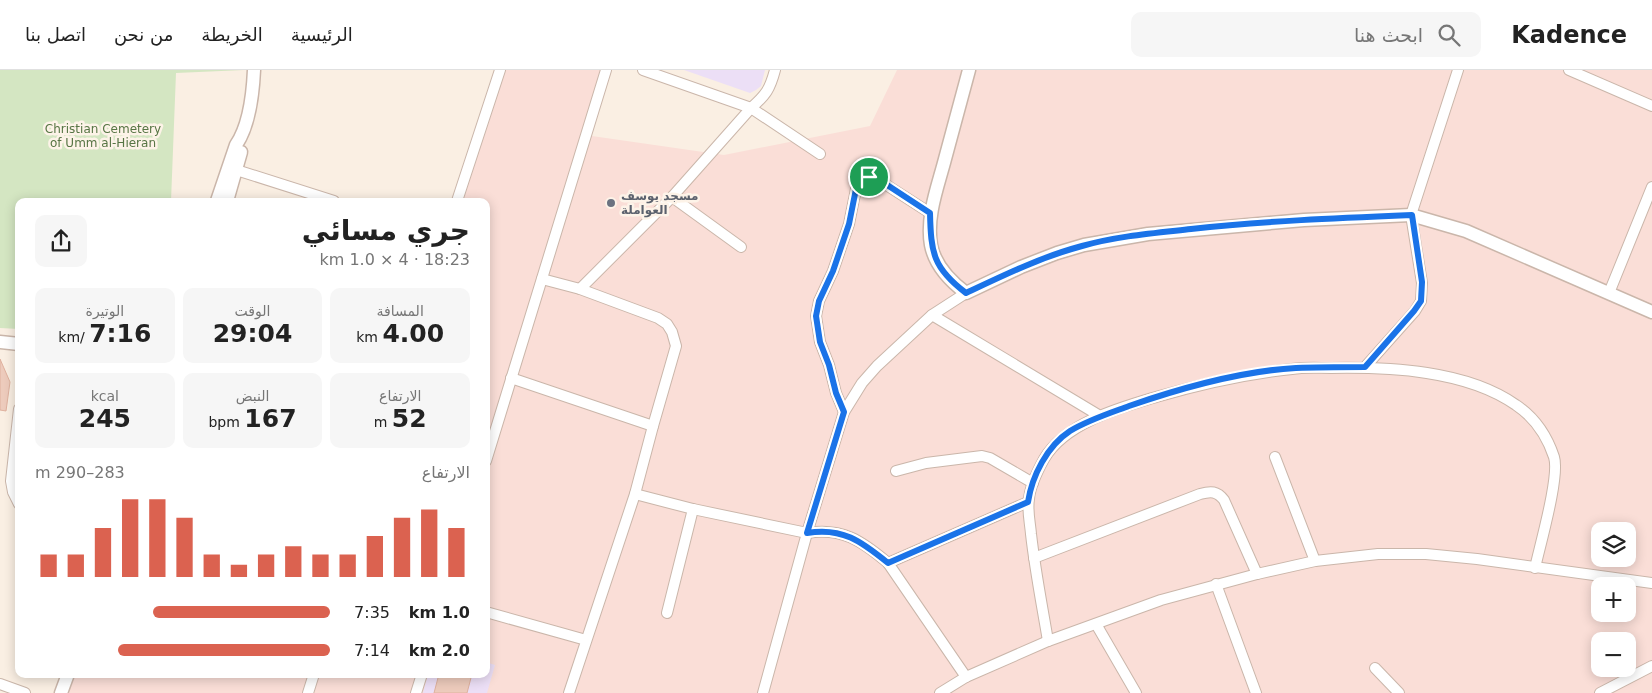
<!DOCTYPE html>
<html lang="ar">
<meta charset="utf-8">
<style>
body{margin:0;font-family:"DejaVu Sans","Noto Naskh Arabic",sans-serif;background:#f6f6f6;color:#222;direction:rtl;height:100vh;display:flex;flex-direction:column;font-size:19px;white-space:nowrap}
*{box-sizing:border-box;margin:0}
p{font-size:16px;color:#767676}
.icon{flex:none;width:28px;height:28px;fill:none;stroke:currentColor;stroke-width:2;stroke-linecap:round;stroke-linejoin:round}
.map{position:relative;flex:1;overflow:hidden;direction:ltr}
.details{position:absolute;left:15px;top:128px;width:475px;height:480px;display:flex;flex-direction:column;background:#fff;border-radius:10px;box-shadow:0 2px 12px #0003;direction:rtl}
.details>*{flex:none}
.fabs{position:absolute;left:1591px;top:452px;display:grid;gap:10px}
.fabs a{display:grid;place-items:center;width:45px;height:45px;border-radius:10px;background:#fff;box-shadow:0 2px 12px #0003;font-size:25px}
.pin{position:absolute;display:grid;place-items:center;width:42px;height:42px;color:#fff;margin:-21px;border:2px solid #fff;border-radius:50%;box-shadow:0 1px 5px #0007}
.round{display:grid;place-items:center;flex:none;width:52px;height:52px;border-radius:10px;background:#f6f6f6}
.head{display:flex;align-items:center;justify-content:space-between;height:85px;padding:0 20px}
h1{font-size:28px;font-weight:600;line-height:38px}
.figures{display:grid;grid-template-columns:repeat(3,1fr);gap:8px;height:85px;padding:5px 20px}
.figures div{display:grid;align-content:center;border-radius:10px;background:#f6f6f6;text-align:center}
.figures b{font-size:25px;font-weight:600}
.figures small{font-size:14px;font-weight:400}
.figures p{font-size:14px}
.chart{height:140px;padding:10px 20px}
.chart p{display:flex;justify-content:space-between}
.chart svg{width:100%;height:90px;margin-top:5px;stroke:#db6250;stroke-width:6}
ul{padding:0 20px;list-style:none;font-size:16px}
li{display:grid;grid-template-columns:80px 60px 1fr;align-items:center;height:38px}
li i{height:12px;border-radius:6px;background:#db6250}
header{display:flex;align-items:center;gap:30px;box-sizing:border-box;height:70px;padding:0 25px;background:#fff;border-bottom:1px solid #e0e0e0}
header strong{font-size:24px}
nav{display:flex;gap:28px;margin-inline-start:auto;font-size:18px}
.search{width:350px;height:45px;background:#f6f6f6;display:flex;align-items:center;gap:12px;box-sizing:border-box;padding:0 18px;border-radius:10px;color:#767676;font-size:19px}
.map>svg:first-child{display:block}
</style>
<header>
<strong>Kadence</strong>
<div class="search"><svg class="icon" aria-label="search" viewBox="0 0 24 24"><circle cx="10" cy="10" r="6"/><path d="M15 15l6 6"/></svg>ابحث هنا</div>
<nav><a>الرئيسية</a><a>الخريطة</a><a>من نحن</a><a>اتصل بنا</a></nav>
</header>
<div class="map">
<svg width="1652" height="623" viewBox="0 0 1652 623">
<rect width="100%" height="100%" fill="#faefe3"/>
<path fill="#faded7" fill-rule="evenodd" d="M496,0H602L585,65L724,85L870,56L897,0H1652V623H68L74,604H486V131H453ZM1600,461H1628V489H1600ZM1600,516H1628V544H1600ZM1600,571H1628V599H1600Z"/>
<g fill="#ecdff6">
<path d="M684,0H765L761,16L756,20L750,23Z"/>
<path d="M486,592L495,595L487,623H423L428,604H486Z"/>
</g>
<path fill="#d4e6c2" d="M0,0H244L176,3L171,131H19V259L0,258Z"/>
<g fill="#edcbbc" stroke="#dfb19e">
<path d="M0,289L10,312L6,341L0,340Z"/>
<path d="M439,604H472L467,623H434Z"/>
</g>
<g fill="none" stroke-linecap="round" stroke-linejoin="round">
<g stroke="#cab6aa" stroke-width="12">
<g id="minor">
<path d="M643,0L751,38L820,84"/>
<path d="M1569,0L1652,36"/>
<path d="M230,98L334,131"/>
<path d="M672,127L741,177"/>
<path d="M457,131L500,0"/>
<path d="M542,209L580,219L658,248L667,254L672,262L676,276L653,356L635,424L569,623"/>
<path d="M580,219L672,127L751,38C766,25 770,19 775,0"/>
<path d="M1609,223L1652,117"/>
<path d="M932,245L1100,346"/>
<path d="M1365,297L1415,241L1421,231L1422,213L1411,145L1458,0"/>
<path d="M511,308L653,356"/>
<path d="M19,339L11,411L13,422L19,434"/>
<path d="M844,342L836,323L829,295L820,272L816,246L819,231L833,201L849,154L857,114L865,107H874L930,143"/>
<path d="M1275,387L1315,491"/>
<path d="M486,391L606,0"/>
<path d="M896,401L926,393L982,386L990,388L1033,413"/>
<path d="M635,424L693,439L807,463C842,457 862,471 888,493L966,607"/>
<path d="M1034,488L1200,424C1211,421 1217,421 1224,430L1257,504"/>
<path d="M888,493L1028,432"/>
<path d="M1216,514L1256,623"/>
<path d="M486,542L586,570"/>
<path d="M667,543L693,439"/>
<path d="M1096,554L1136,623"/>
<path d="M1048,571C1042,535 1035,500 1031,464C1030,452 1027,440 1029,429C1030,416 1038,400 1044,389C1065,353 1119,338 1156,327C1201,314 1245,304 1292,299C1305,297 1318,298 1331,298C1390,297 1466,300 1516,335C1534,347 1547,366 1554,387C1560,406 1540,475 1535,498"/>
<path d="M1375,598L1399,623"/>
<path d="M0,614L25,623"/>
<path d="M308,623L314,604"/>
<path d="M416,623L422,604"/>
<path d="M763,623L807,463L844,342L862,313L877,296L932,245L966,223"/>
<path d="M940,623L966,607L1048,571L1161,530L1257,504L1315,491L1378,484H1426L1477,489L1652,513"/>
<path d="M1600,623L1652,596"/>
</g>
</g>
<g stroke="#cab6aa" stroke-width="15">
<g id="tertiary">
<path d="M969,0C961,29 953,59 945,89C938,116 926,146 931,175C935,196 950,211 966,223L1021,197L1057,183L1084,175L1148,164L1304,150L1411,145L1466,161L1652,242"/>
<path d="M217,131L236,75C249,56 253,22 254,0"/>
<path d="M227,131L241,82"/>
<path d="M0,272L19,274"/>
<path d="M61,623L68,604"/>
</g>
</g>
<use href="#minor" stroke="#fff" stroke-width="10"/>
<use href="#tertiary" stroke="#fff" stroke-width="12"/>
</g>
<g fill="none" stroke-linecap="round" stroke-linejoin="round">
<g stroke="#fff" stroke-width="10">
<path id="route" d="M869,107L878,109L930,143C931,183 933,198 966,223C1004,205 1041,187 1082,176C1117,166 1155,163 1191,159C1264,151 1338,148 1412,145L1422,212L1421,231L1414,241L1365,297C1342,297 1319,297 1296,298C1241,301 1181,318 1129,336C1110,343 1088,350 1070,361C1047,376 1032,406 1028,432L888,493C861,471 842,457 807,463L844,342L836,323L829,295L820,272L816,246L819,231L833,201L849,154L857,114L860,109Z"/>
</g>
<use href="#route" stroke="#1a73e8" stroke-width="6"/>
</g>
<circle fill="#6b7280" stroke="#fdf3e8" stroke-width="2" cx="611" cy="133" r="5"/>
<g text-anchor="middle" stroke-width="5" stroke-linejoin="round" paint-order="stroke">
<g font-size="12" fill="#577544" stroke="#fdf3e8">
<text x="103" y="63">Christian Cemetery<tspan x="103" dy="14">of Umm al-Hieran</tspan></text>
</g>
<g font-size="12" font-weight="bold" fill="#5b616d" stroke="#fdf3e8" text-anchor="start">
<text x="621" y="130">مسجد يوسف<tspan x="621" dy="14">العواملة</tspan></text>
</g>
</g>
</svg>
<div class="fabs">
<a><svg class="icon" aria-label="layers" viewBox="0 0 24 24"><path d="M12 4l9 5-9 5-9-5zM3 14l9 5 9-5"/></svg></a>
<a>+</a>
<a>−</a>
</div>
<div class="pin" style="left:869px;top:107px;background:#1e9e55"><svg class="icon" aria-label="arrive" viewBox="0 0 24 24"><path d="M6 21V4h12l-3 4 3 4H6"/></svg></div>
<section class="details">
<div class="head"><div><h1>جري مسائي</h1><p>18:23 · 4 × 1.0 km</p></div><a class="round"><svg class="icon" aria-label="share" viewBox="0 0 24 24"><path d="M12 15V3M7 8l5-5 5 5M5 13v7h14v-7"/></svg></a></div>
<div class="figures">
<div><p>المسافة</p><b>4.00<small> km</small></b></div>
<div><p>الوقت</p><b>29:04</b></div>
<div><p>الوتيرة</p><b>7:16<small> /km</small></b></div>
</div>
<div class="figures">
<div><p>الارتفاع</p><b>52<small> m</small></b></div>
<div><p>النبض</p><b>167<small> bpm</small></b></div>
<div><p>kcal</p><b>245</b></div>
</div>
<div class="chart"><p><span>الارتفاع</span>283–290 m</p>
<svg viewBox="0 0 160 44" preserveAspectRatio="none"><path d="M5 44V33M15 44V33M25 44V20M35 44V6M45 44V6M55 44V15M65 44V33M75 44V38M85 44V33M95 44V29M105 44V33M115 44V33M125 44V24M135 44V15M145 44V11M155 44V20"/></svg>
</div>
<ul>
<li><b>1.0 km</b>7:35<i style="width:60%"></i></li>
<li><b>2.0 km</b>7:14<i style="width:72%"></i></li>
</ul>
</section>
</div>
